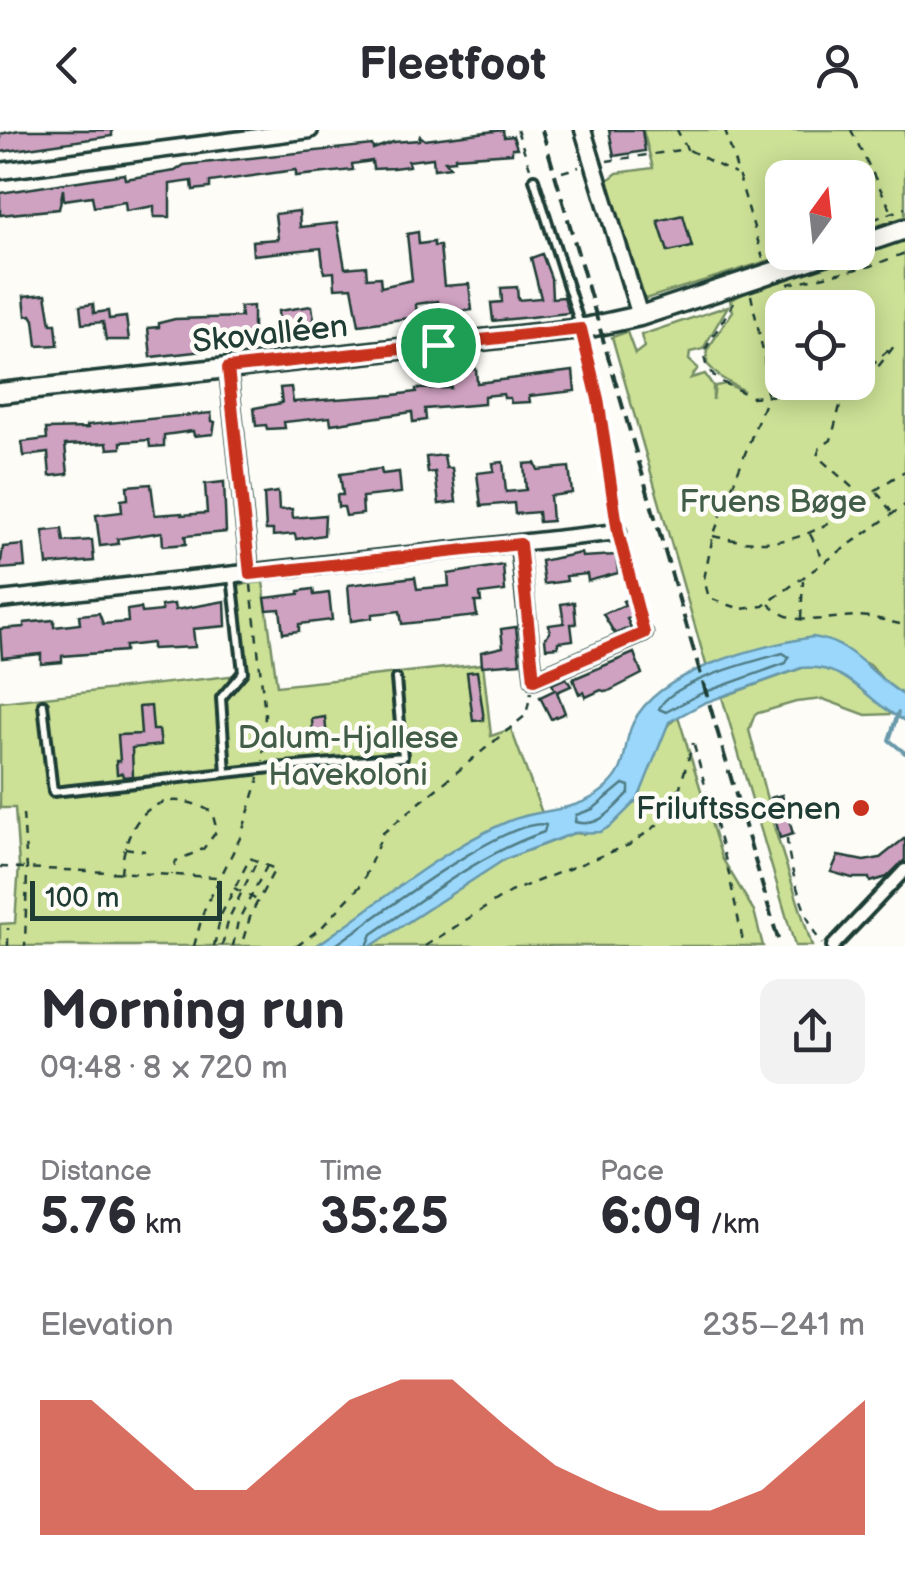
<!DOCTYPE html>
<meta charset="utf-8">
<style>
body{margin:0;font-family:"Balsamiq Sans",sans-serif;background:#f2f2f3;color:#2b2b33;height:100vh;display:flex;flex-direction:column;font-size:38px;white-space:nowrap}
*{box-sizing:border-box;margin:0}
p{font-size:32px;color:#7c7c81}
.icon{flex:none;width:55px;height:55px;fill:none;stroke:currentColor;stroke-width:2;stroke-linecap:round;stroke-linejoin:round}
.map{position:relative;height:816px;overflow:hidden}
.panel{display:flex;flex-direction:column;background:#fff;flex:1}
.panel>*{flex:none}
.needle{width:65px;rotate:15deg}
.fabs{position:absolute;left:765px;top:30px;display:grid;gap:20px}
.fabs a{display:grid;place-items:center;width:110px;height:110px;border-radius:20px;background:#fff;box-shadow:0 5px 25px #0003;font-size:50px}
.scale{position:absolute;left:30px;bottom:25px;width:192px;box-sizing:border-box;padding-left:10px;border:5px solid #1f3d34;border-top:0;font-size:28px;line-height:35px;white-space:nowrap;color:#1f3d34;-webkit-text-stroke:8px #fdfcf7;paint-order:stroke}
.pin{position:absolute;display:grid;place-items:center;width:85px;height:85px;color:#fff;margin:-42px;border:5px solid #fff;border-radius:50%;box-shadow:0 2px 10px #0007}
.round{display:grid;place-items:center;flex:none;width:105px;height:105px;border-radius:20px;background:#f2f2f3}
.summary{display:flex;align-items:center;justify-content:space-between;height:170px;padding:0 40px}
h1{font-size:55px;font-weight:800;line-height:75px}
.stats{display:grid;grid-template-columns:repeat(3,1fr);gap:15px;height:170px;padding:10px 40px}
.stats div{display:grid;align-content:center}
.stats b{font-size:50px;font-weight:800}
.stats small{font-size:28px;font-weight:400}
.stats p{font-size:28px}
.chart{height:280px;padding:20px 40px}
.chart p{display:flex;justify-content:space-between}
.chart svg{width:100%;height:180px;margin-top:10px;fill:#c8321e;opacity:.7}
header{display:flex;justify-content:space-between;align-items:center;height:130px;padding:0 40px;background:#fff;font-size:45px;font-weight:800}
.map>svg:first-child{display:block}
</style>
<header><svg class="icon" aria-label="back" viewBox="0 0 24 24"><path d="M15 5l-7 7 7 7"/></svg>Fleetfoot<svg class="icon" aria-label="person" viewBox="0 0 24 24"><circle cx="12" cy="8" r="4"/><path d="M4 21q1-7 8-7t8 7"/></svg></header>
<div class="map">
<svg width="905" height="816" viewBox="0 0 905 816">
<rect width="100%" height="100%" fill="#fdfcf7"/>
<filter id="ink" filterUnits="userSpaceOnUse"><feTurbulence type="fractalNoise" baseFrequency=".01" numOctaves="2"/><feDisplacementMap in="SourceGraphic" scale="20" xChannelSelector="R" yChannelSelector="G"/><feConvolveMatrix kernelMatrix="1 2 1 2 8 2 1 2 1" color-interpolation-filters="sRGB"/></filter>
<g filter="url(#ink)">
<g fill="#cce196" stroke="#768f65" stroke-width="2.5" fill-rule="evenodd">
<path d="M643,0H905V87L858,102V48H782V122L793,123L645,169L607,51L617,43L653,38Z"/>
<path d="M905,107V566L885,552L871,536L813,507L746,523L707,538L612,207L627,202L635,224L644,217L641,205L728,176L703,219L690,222L689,230L698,238L691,248L705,244L713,256V270L715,256L726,254L744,261L720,247L707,234V220L733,181L730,170L770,151ZM782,178H858V252H782Z"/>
<path d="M263,452L277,556L483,534L491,606L511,599L542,683L525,686L448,726L316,816H0V794L15,793L19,735L15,678H0V572L239,545L229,456Z"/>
<path d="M816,536L841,544L894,584L866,585L823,569L796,572L755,584L749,600L775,700L812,816H795L722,567L802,538Z"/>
<path d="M678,586L722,728L754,781L763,816H371L505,729L574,703L583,704L638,669L664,599Z"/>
</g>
<path fill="#9ad7fb" stroke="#6999ab" stroke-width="2.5" d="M813,507C855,513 871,546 905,566V591C867,573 849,533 801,538L704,573L669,592L638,669L611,696L600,702L574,703L505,729L371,816H316C376,775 442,719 509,691C539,679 576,682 602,661C632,637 620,620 633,593C658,540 759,516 813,507Z"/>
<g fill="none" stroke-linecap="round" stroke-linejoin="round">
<g stroke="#507b84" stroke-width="2.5">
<path d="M783,523L789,527L786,533L700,564L666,582L659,579C670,552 755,531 783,523Z"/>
<path d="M623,654L629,656V663C612,680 600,698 575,692L576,685L593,679Z"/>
<path d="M334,816C371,791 508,685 546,695L544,702C480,724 427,766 372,804L367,816"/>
</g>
<path stroke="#6999ab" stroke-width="4" d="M898,583L889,610L905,623"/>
</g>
<g fill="#d0a2c2" stroke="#1f3d34" stroke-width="2.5">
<path d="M19,0H112V6L0,22V4Z"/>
<path d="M503,0L504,7L513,6L517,18H512V23L455,27V30L445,31L450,37L434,39L433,28L408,31L409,36L393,38L373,39L372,31L352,34L353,40L325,43L296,46V40L288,41L210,52V58L193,60L192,51L170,54V87H154V76L126,81L125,72L94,77L92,66L64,70L63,59L59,79L0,85V63L124,44L125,49L175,41L184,35L372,15L373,19L393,12L419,10L420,6L425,10Z"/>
<path d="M609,0H642L645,21L614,26Z"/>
<path d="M299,81L300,97L337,93L345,138L366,136L367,148L380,147L381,157L412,150L407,104L418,102L419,114L434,112V116H440L444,156L469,154L472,180L459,181L454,188L449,183L440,184L438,171L416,174L417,187L359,195L352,157L335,158L334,142L324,143L321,118L253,125L252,111L278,109L275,84Z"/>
<path d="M683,85L692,117L668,122L658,91Z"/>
<path d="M542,124L551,148L552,168L564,167L569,183L493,191L491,173L502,172L501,158L517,157L518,170L541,168L531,128Z"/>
<path d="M46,164L51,194H56L58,215L37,216L34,190L31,185L26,186L24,166Z"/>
<path d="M93,174L94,183L108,181L109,189L126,187L129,210H106L103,192L82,194L80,176Z"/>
<path d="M253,176V205L230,209V218L151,227L148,198L159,197V193L175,189L241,187L240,177Z"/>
<path d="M312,176L315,196L280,202L278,181Z"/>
<path d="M476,239L477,253L573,241L575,261L529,266L530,272L511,273L510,268H504L503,264L484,266V274L425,279L426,290L413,292L412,282L331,294L330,287L284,292L285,298L267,299L266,295L256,296L254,278L282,273L280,258L291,257L293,272L394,265L416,262V259L451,258L449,242Z"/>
<path d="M211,283L212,291L215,292L213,304L194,306L193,301L164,305V316L150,317L149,310L121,312V318L108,319L107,313L65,315L68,344L50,346L48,323L24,326L22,312L47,309L46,299L88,298L87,295Z"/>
<path d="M444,325L446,338H452L456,372L439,374L435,342L428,343L426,327Z"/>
<path d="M503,332L506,362L526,360L524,334L535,333L538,340L569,337L572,363L550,366L552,391L539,392L538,382L515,384L514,373L481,376L477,343L494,341L493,333Z"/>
<path d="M381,339L382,344L399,342L401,363L362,367L363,384L346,386L344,377H338L337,365H343L340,344Z"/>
<path d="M224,352L226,402L185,406L186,414L163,416L162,402L117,409L118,414L100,416L96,385L122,382L121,370L128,369L127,356L151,354L155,385L182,383V385L207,383L205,354Z"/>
<path d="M278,362L279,380L292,379L293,388L325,385L324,405L296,409L295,404L273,406V400H266L264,364Z"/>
<path d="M62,399L64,412L92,410L94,431L47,435L43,401Z"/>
<path d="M23,415L25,437L0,439L3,417Z"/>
<path d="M581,423L582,427L616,425L618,443L588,451L587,444L566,446L567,451L544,454L541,431Z"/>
<path d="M503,435L505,461L480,464L481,472H475L477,486L402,494L400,481L372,484V488L351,491L348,455L415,447L417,459L449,456L448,444Z"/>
<path d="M313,459L314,465L329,463L332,490L299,494V501L283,503L280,479L267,480L265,468L299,464V461Z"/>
<path d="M634,467L638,483L627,489L631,497L615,504L603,484L625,475L623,471Z"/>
<path d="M225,471L226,496L193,499L195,517L152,519V513L125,516V521L62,526V532L41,534V524L2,528L0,499L24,497V493L54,490V497L80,494L79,485L99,483L103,494L128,492L127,480L141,478L142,483L162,481L161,476L174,474L175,480Z"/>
<path d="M574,472L576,494H571L573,510L558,512V517L546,518L545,508L550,502L549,495L564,493L561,474Z"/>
<path d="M516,497L520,533L482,536L481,522L503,517L501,499Z"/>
<path d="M634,523L642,544L607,562L601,560L586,567L584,562L579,564L573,549Z"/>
<path d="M477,541L484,590L473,591L467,542Z"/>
<path d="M566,548L571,556L557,562L565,583L551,589L540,567L555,560L552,554Z"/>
<path d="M151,576L153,600H159L161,615L132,618L133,646L123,647L122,643L117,644L116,631H120L118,605L141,604L139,577Z"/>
<path d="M325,587L328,620L299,622L298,606L313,605L312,589Z"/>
<path d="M782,665L793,704L780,708L770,668Z"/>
<path d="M905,708V730L887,747L870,752L869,748H852L831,742L838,726L864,731L880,728Z"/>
</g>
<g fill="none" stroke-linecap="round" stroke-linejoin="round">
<g stroke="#1f3d34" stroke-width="14">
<g id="service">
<path d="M534,49L581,198"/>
<path d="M43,574L53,662L262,639L403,627L396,549"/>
<path d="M226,643L221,568L243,542L232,447"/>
</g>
</g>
<g stroke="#1f3d34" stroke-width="18">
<path id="pedestrian" d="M833,816L905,740"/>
</g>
<g stroke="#1f3d34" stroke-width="21">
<g id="minor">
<path d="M583,0L640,186"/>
<path d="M0,41L310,0"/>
<path d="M228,238L250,443"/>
<path d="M519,414L534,550L644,503"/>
<path d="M0,470L618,402"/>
</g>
</g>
<g stroke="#1f3d34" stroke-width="25">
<g id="tertiary">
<path d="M858,115L905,99"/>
<path d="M0,263L581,199L640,186L834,122"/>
</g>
</g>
<g stroke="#1f3d34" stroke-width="2.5" stroke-dasharray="8 8" stroke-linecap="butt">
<path d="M517,0L531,41"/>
<path d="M725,0L763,128"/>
<path d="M851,0L894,86"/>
<path d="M689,20L735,44"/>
<path d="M607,31L687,19L677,0"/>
<path d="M562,42L579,37"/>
<path d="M858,95L905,78"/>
<path d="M788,154L871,136L905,123"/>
<path d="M751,165L764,226L767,267L713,406L704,449L709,468L741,479L763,476L905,375"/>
<path d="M734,172L703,223L707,238L718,250L752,267L814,263L844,252"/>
<path d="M586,215L599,269L617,389"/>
<path d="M858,246L891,218"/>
<path d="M877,362L893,384"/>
<path d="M864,368L817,326L820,318L831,310L840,276L860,260L895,215"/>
<path d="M810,404L824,431"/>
<path d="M713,406C812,428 830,386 905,341"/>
<path d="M622,417L641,491"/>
<path d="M251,455L265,584L263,631"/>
<path d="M769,474C793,499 826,487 856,486C872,486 889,492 905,495"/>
<path d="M801,488L803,451"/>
<path d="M694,615L727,735L744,816"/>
<path d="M23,684L27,739L25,816"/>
<path d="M787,708C788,734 806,794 822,814"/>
<path d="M125,718L145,721"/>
<path d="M0,737L218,747"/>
<path d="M121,743C125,689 157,651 212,682L217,701L203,719L176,731L172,745"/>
<path d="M234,758L257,770"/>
<path d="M8,816V798"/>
<path d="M194,816L204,780L241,706L259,648"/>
<path d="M214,816L221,785L250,728L275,739L251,784L241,816"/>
<path d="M222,816L229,788L257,731"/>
<path d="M233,816L238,791L267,736"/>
<path d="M297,816L322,797L362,754L383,703L526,585L531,562"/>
<path d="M425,816L510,762L629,715L656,696L676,670L693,613"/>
</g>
<use href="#service" stroke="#fdfcf7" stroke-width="6"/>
<use href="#pedestrian" stroke="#fdfcf7" stroke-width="10"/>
<use href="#minor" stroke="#fdfcf7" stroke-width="14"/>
<use href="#tertiary" stroke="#fdfcf7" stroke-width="18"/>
<path stroke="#1f3d34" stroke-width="4" stroke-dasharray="15 8" stroke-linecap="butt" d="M542,0L780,816"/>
</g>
</g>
<g fill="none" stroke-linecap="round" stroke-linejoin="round" filter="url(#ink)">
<g stroke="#fff" stroke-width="20">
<path id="route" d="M581,199L598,269L618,402L644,503L534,550L520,414L250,444L228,238Z"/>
</g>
<use href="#route" stroke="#c8321e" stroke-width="12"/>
</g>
<circle fill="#c8321e" stroke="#fdfcf7" stroke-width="4" cx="861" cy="678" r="10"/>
<g text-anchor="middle" stroke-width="9" stroke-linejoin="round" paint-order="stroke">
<g font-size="32" fill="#1f3d34" stroke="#fdfcf7">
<text transform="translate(270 203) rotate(-6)" y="11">Skovalléen</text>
</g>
<g font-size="32" fill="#425e48" stroke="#fdfcf7">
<text x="773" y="382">Fruens Bøge</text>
<text x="348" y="618">Dalum-Hjallese<tspan x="348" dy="37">Havekoloni</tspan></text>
</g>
<g font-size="32" fill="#1f3d34" stroke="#fdfcf7" text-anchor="end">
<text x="841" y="689">Friluftsscenen</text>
</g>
</g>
</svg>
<div class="fabs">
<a><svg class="needle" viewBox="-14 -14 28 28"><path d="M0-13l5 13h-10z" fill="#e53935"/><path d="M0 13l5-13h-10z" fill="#7c7c81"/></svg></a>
<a><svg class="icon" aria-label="locate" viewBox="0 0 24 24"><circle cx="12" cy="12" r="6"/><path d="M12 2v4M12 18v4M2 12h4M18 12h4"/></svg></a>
</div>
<div class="scale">100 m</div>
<div class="pin" style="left:438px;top:215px;background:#1e9e55"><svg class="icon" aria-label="arrive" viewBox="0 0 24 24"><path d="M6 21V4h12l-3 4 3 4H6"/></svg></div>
</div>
<section class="panel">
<div class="summary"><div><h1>Morning run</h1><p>09:48 · 8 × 720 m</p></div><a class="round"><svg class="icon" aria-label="share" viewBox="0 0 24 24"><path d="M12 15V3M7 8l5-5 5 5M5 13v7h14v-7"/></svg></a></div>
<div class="stats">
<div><p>Distance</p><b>5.76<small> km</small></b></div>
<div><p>Time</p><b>35:25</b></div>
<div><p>Pace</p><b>6:09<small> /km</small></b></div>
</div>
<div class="chart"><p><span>Elevation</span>235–241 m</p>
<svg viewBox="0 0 160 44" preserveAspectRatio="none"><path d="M0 44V11L10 11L20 22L30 33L40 33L50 22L60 11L70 6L80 6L90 17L100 27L110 33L120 38L130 38L140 33L150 22L160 11V44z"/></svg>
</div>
</section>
